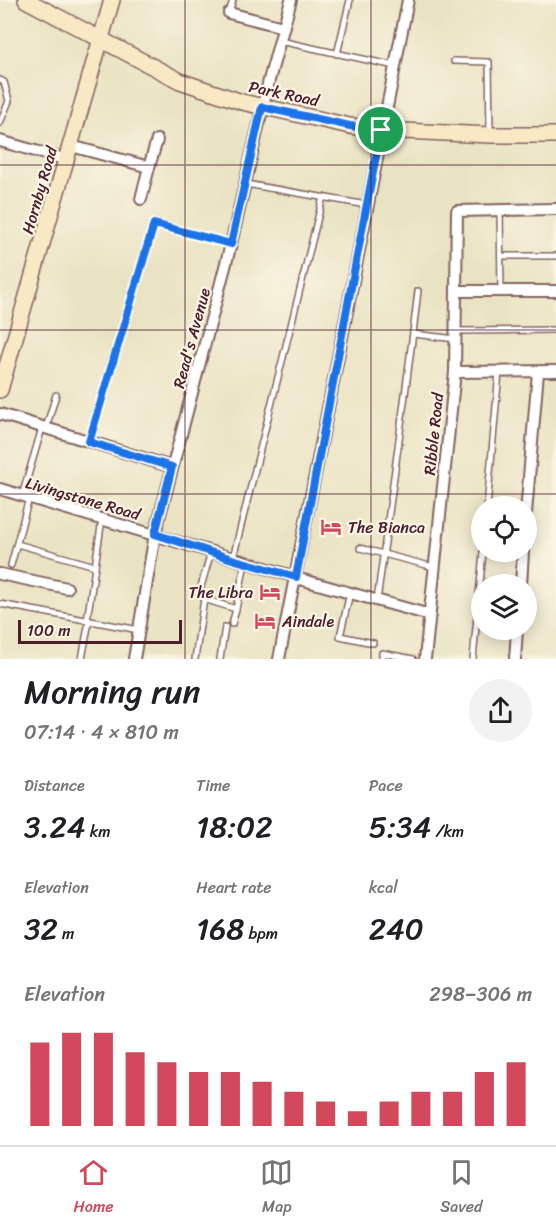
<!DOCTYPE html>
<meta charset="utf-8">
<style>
body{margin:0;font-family:Sriracha,sans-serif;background:#f2f2f2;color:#202124;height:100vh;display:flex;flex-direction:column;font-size:22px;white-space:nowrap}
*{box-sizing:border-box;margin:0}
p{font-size:20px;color:#757577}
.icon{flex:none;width:33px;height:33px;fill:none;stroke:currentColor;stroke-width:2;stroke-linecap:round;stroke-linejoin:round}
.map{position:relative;height:659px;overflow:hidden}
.panel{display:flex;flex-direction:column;background:#fff;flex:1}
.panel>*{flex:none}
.buttons{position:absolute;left:471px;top:496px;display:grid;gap:12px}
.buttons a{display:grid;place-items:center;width:66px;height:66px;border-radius:50%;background:#fff;box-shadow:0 3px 15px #0003;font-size:30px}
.scale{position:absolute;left:18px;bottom:15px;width:164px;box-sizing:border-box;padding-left:6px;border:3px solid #4a1f2b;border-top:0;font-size:16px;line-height:21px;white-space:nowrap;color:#4a1f2b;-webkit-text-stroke:4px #fcf5e5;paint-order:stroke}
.pin{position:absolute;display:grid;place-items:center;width:51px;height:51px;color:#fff;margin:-26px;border:3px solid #fff;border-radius:50%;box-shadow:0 2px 6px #0007}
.round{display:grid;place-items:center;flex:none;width:63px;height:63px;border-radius:32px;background:#f2f2f2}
.headline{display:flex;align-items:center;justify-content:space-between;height:102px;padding:0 24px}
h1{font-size:33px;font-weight:600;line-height:45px}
.figures{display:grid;grid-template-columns:repeat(3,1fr);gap:9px;height:102px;padding:6px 24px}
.figures div{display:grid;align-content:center}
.figures b{font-size:30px;font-weight:600}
.figures small{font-size:16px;font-weight:400}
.figures p{font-size:16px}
.chart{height:168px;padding:12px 24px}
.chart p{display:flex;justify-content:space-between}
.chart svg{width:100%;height:108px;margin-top:6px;stroke:#d1495b;stroke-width:6}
.tab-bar{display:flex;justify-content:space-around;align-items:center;height:84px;border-top:2px solid #e0e0e0;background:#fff;font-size:16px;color:#757577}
.tab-bar a{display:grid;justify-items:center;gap:3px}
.tab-bar .selected{color:#d1495b}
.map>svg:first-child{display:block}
</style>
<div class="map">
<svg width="556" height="659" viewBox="0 0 556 659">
<rect width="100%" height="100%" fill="#fcf5e5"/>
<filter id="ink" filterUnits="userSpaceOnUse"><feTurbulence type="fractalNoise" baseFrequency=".0167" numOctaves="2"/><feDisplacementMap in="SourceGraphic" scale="12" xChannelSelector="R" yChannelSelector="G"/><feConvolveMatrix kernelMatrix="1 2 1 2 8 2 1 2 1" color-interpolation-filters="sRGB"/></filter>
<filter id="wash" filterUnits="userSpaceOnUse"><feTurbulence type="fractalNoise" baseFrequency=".008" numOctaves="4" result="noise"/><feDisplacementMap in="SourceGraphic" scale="24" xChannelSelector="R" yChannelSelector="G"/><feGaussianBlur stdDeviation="1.35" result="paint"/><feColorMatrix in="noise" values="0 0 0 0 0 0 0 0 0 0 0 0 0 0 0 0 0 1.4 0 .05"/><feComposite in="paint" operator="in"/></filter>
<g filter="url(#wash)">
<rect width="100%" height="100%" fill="#eae3c3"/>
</g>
<g filter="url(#ink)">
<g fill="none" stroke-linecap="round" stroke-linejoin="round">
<g stroke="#826460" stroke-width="8">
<g id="lane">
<path d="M229,13L233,0"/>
<path d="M280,41L395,66"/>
<path d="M337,54L350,0"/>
<path d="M454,61L489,62L490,133"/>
<path d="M0,80L4,82L9,101L0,123"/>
<path d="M246,184L367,205"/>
<path d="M500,210L501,291"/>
<path d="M501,256H556"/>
<path d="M457,331L556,330"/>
<path d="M413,334L456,339"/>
<path d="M46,428L56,395"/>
<path d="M89,442L155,223L231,244"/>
<path d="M22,496L42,428"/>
<path d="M487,507L499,372"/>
<path d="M17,544L95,566"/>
<path d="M360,548L434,567"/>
<path d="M211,552L200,590L204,599L236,609L245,563"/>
<path d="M233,558L323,197"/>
<path d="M11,565L29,498"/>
<path d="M350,593L340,636L373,643"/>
<path d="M377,601C391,497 406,394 418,291"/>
<path d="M0,604L139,630"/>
<path d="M87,621L102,519"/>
<path d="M232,624L236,609"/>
<path d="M82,659L89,621"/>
<path d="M195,659L204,599"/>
<path d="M220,659L225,627"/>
<path d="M382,659V653L413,659"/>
<path d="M473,659L483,552"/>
</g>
</g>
<g stroke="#826460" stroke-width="14">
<g id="street">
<path d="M229,13L283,27"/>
<path d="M0,141L67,160"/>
<path d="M71,146L149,167L157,140"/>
<path d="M141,199L149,167"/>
<path d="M457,291H556"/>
<path d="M455,372L556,371"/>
<path d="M0,414L172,467"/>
<path d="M0,489L296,577"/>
<path d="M526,513L538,372"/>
<path d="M0,574L67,588"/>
<path d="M296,578L430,615"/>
<path d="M521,585L523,552"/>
<path d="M134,659L155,534L231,244L269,80L291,0"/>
<path d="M279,659L408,0"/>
<path d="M425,659L455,372L457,211L556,209"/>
<path d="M515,659L517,630"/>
</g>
</g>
<g stroke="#826460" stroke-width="18">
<g id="secondary">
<path d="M26,0L180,81L242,102L350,126L381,130L490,135H556"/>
<path d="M0,390L112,0"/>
</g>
</g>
<use href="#lane" stroke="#fff" stroke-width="5"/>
<use href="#street" stroke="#fff" stroke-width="10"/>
<use href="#secondary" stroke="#f8e8c3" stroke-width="15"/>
</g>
</g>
<g fill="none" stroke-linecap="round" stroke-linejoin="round" filter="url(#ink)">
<g stroke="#fff" stroke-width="12">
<path id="route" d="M262,107L350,126L381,130L296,577L232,559L155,534L172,467L89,442L154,224L231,244Z"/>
</g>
<use href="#route" stroke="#1a73e8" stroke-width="8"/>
</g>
<path fill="none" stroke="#4a1f2b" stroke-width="1.5" stroke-opacity="0.55" d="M185,0V659M371,0V659M0,165H556M0,330H556M0,494H556"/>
<defs>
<g id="hotel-bare" transform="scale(1.62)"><path d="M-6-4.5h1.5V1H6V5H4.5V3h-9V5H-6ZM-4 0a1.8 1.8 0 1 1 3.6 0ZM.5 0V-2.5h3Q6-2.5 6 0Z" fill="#d1495b" stroke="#fcf5e5" stroke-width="2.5" paint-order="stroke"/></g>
</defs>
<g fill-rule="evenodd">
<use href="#hotel-bare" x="331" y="527"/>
<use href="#hotel-bare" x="270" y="592"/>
<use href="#hotel-bare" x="265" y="621"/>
</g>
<g text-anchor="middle" stroke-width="4.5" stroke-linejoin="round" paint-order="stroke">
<g font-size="16" fill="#4a1f2b" stroke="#fcf5e5">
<text transform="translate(284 93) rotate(12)" y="6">Park Road</text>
<text transform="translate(39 190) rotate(-74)" y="6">Hornby Road</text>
<text transform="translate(191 338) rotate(-75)" y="6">Read's Avenue</text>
<text transform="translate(433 434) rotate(-84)" y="6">Ribble Road</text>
<text transform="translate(83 498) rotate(16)" y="6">Livingstone Road</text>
</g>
<g font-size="16" fill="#4a1f2b" stroke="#fcf5e5" text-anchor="start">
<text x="348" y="533">The Bianca</text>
<text x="253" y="598" text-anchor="end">The Libra</text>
<text x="282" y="627">Aindale</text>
</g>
</g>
</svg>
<div class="buttons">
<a><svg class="icon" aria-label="locate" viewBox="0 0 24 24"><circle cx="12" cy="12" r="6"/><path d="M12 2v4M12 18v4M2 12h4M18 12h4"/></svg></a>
<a><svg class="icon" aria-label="layers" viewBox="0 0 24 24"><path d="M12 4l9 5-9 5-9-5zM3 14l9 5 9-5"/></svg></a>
</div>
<div class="scale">100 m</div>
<div class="pin" style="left:381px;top:130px;background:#1e9e55"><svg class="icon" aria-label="arrive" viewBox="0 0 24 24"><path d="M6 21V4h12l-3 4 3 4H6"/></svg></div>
</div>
<section class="panel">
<div class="headline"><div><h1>Morning run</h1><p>07:14 · 4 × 810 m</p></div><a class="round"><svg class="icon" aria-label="share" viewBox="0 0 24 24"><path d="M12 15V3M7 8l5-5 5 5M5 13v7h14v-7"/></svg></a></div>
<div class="figures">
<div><p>Distance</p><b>3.24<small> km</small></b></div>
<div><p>Time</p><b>18:02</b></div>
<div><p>Pace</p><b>5:34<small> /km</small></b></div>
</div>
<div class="figures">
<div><p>Elevation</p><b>32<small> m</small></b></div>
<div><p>Heart rate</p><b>168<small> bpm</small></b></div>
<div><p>kcal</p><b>240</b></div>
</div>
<div class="chart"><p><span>Elevation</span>298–306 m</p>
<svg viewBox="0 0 160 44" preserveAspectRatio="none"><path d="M5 44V10M15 44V6M25 44V6M35 44V14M45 44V18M55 44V22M65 44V22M75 44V26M85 44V30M95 44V34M105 44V38M115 44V34M125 44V30M135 44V30M145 44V22M155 44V18"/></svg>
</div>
</section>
<nav class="tab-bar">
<a class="selected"><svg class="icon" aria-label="home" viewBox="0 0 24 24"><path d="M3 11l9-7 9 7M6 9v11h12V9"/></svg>Home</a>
<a><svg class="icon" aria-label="map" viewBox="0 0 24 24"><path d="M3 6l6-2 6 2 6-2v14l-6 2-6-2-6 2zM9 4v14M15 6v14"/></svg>Map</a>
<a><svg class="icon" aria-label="saved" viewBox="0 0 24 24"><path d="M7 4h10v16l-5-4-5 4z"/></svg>Saved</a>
</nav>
